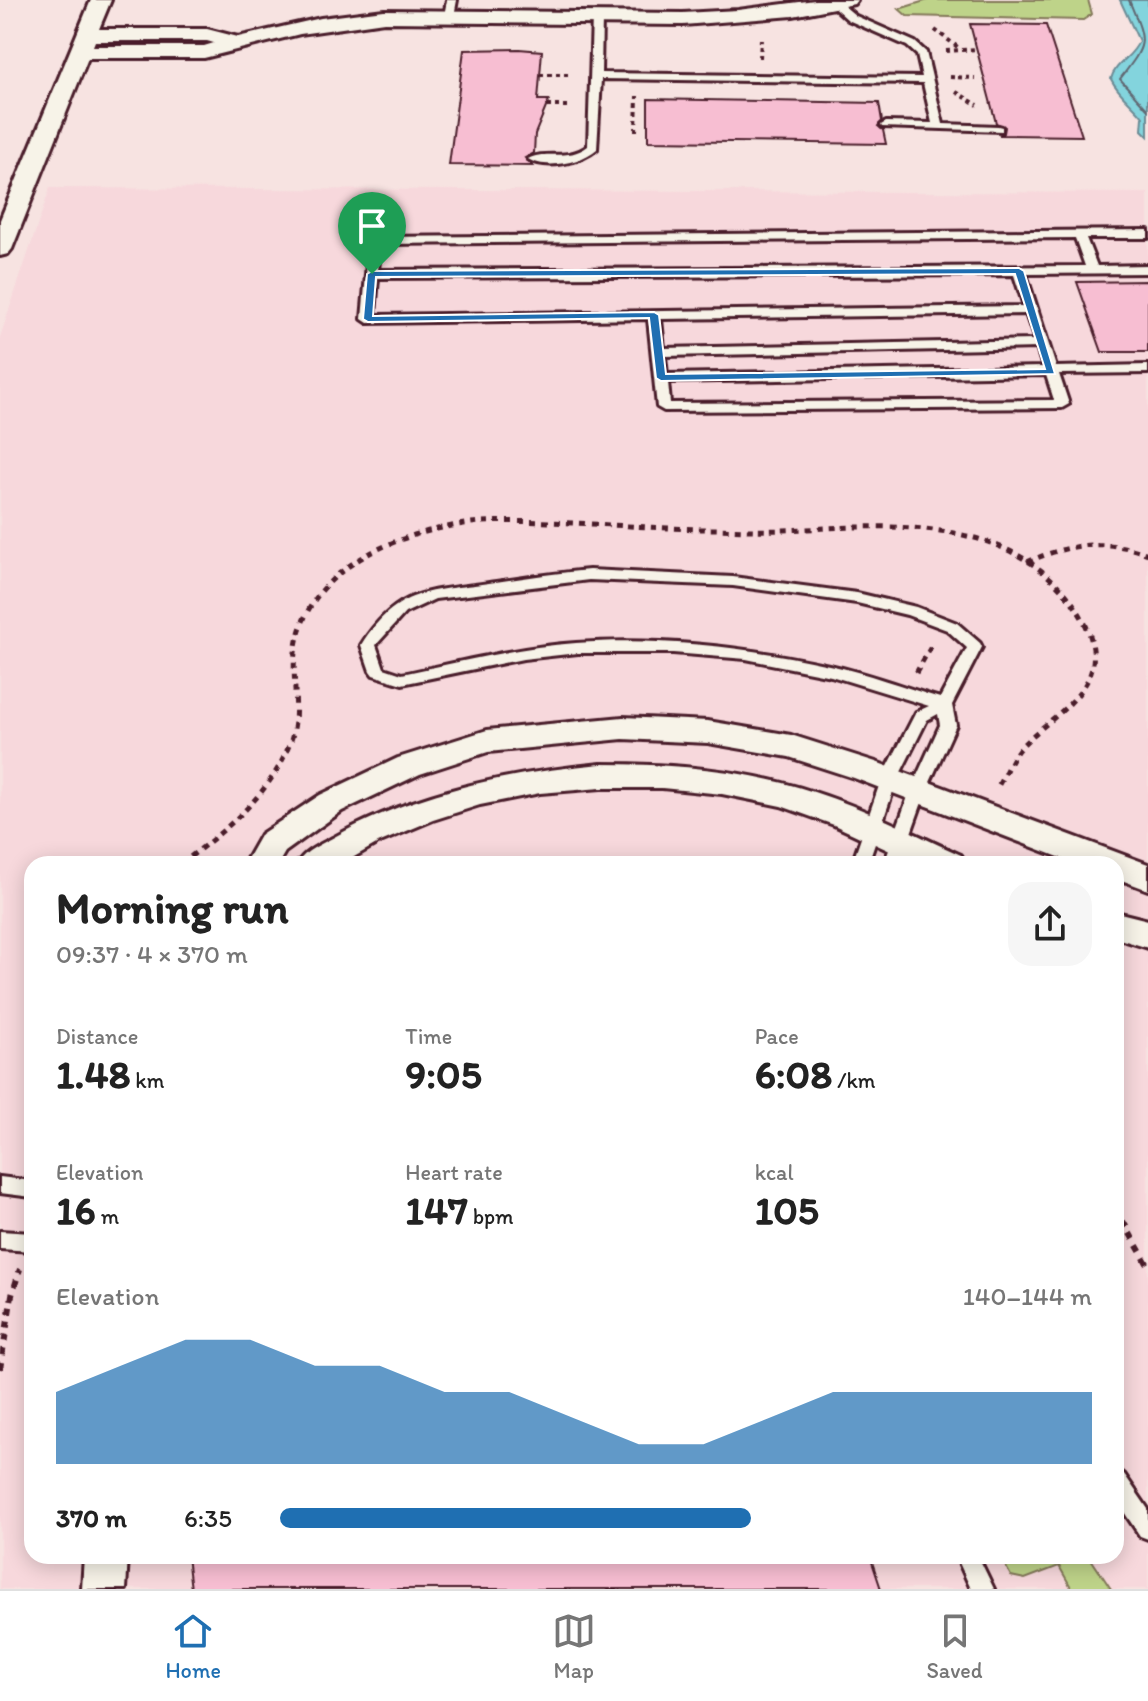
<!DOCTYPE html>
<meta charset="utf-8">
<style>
body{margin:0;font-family:Itim,sans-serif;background:#f6f6f6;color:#222;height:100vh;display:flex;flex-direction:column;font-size:30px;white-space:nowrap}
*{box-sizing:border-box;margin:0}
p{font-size:26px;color:#767676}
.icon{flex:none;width:44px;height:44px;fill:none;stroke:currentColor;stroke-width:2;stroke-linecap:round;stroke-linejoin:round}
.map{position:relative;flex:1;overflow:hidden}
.drawer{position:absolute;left:24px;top:856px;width:1100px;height:708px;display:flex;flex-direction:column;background:#fff;border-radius:24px;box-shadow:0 4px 20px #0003}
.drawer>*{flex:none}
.pin{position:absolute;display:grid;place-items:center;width:68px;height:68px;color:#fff;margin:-82px -34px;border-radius:50% 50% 50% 0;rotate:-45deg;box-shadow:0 0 8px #0007}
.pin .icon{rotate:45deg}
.round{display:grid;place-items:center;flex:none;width:84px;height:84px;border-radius:24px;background:#f6f6f6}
.overview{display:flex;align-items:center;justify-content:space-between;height:136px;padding:0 32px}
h1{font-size:44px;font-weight:800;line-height:60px}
.stats{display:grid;grid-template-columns:repeat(3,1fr);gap:12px;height:136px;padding:8px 32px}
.stats div{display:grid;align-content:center}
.stats b{font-size:40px;font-weight:800}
.stats small{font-size:22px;font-weight:400}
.stats p{font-size:22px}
.chart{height:224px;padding:16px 32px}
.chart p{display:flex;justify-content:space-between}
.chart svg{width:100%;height:144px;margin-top:8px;fill:#1f6fb2;opacity:.7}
ul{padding:0 32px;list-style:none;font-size:26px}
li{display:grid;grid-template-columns:128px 96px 1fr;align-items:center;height:60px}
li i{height:20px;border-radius:10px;background:#1f6fb2}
.tabs{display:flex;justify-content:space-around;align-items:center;height:112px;border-top:2px solid #e0e0e0;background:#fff;font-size:22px;color:#767676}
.tabs a{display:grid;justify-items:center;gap:4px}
.tabs .on{color:#1f6fb2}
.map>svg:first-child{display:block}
</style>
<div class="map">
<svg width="1148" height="1589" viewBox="0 0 1148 1589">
<rect width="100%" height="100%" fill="#f7e3e1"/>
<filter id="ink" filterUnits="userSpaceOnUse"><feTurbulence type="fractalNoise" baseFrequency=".0125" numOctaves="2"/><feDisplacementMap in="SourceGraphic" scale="16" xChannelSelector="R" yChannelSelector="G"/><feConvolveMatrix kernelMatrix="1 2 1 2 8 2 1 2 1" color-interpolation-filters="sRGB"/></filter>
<g filter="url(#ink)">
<path fill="#f7d8dc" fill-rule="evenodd" d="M50,188L1148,193V1589H0V337ZM32,864H1116V1556H32Z"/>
<g fill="#bed389" stroke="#84795a" stroke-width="2">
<path d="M928,0H1088L1092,14L1083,20L907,16L899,9Z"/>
<path d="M1000,1556H1089L1111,1589H1072L1059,1566L1025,1579L1011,1576Z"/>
</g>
<path fill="#83d4dd" stroke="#6c8c96" stroke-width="2" d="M1120,0H1148V136L1142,130L1143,117C1133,104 1118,94 1111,79C1115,63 1133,57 1139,41Z"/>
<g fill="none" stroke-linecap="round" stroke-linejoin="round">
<path stroke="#616772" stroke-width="2" d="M1129,0C1147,44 1148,42 1120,79L1148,110"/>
</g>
<g fill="#f7bed2" stroke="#4a1f2b" stroke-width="2">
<path d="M970,24L1046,25L1082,136L999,135L1004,133L1005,127L996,123Z"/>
<path d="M519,49L542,51L538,100H549L535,134L534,153L525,158L533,166L449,165L464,50Z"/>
<path d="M648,99L879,103L882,121L878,126L883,130L886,144L648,141Z"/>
<path d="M1148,281V352H1102L1077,282Z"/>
<path d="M187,1556H870L881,1589H191Z"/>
</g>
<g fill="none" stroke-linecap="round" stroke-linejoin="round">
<g stroke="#4a1f2b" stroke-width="6">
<g id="lane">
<path d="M447,0H457L454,16L449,19L444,16Z"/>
<path d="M826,0H837L856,16L915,42L926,52L943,124L998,126L1002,127V131L882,127L881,125L886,122L932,123L923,83L601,79L597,149C581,163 546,170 528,159C546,149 567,162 588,146L592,17L597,14L602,17L601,73L922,77L917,55L907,46L848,20Z"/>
<path d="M1148,230V238H1086L1097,266L1148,265V273L1026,274L1056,367L1148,365V373L1059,374L1069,404L1062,408L664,411L657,407L648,319L368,323L362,319L369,241L375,237ZM1075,238L1085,266L378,270L381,244ZM1014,275L1024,306L375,315L378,278ZM1026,314L1035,340L664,348L661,319ZM1037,348L1043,367L667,374L665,356ZM1046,375L1054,400L670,403L668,382Z"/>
<path d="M589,570L733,577L857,593L916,607L957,623L980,643L982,647L952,705L956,725L926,791L900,864H884L910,791L940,725L938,714L927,720L897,780L868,864H852L881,780L916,712L929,706L831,676L746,659L673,653H578L523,659L402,684L373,675L370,671L361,645C398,587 429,592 489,583C523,578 556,573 589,570ZM589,580L733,586L857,603L907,615L947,630L967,648L940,698C903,687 867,673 829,665C747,647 661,637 576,643C517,647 460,662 402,674L384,668L376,645L405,613L435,599Z"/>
<path d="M0,1177L32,1181V1197L0,1193Z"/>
<path d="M0,1231L32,1233V1251L0,1249Z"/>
<path d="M1116,1471L1124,1474L1148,1509V1539L1140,1536L1116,1500Z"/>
<path d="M956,1556H978L994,1589H971Z"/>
</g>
</g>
<g stroke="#4a1f2b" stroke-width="6">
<g id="street">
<path d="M91,0H111L99,29H207L238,37L321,18L384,10L683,13L738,10L815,0H857L854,4L793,16L683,25L384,22L300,34L204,58H88L12,249L8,254L0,256V220ZM95,41H207L214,43L204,46H93Z"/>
<path d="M623,717L708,721L791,735L876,762L1148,864V890L1116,878V864H1077L854,778L789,757L708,743L623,739L488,752L420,774L342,811L285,852L278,864H244L261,834L320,795L398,758L487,730Z"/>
<path d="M601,764C673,764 744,769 814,792C865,808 912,833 961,855L966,864H918L834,825L781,806L722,794L662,788H601L540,793L480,805L433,820L378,843L342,864H297C305,850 322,844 336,836C418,791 509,773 601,764Z"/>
<path d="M1116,912L1148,920V948L1116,938Z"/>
<path d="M84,1556H128L126,1589H82Z"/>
</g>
</g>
<g stroke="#4a1f2b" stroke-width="4" stroke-dasharray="4 4" stroke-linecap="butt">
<path d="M935,30L959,48"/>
<path d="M946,51L977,49"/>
<path d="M760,58L761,39"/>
<path d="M540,75H571"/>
<path d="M950,77L975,78"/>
<path d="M956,92L978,105"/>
<path d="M547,106H570"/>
<path d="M636,131L637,96"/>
</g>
<g stroke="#4a1f2b" stroke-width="5" stroke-dasharray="6 6" stroke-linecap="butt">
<path d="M1027,562C1070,544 1104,538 1148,554"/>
<path d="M916,673L933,643"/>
<path d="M181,864C224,831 270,796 290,743C302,712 290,678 296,646C310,562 408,529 481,522C555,519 631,528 705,529C731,529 758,531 784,530C882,526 1004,512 1072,602C1084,619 1096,641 1093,663C1088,700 1042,723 1019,749C1010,760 1005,774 998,786"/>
<path d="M828,864L831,853"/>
</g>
<g stroke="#4a1f2b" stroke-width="6" stroke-dasharray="7 7" stroke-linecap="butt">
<path d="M32,1092V1120"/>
<path d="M1116,1209L1148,1265"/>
<path d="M0,1369L12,1295L20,1269"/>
</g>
<use href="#lane" fill="#f7f3e8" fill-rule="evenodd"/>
<use href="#street" fill="#f7f3e8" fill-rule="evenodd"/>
</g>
</g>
<path fill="#1f6fb2" stroke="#fff" stroke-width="2" fill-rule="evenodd" d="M1019,268L1024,271L1055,374L661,381L656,378L649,318L368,322L363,319L367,274L372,271ZM1015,274L1045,369L666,374L659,315L654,312L373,316L376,277Z"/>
</svg>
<div class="pin" style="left:372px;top:274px;background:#1e9e55"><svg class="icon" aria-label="arrive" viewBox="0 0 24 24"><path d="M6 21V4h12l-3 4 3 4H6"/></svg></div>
<section class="drawer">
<div class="overview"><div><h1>Morning run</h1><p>09:37 · 4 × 370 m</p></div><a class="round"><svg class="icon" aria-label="share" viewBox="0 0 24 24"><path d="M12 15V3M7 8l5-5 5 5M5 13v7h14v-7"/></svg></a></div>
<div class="stats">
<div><p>Distance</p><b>1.48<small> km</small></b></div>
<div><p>Time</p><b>9:05</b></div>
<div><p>Pace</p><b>6:08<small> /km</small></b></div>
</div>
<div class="stats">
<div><p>Elevation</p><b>16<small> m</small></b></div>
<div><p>Heart rate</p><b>147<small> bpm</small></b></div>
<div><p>kcal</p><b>105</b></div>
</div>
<div class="chart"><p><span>Elevation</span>140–144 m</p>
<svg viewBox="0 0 160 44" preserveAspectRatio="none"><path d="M0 44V22L10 14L20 6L30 6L40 14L50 14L60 22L70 22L80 30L90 38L100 38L110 30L120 22L130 22L140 22L150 22L160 22V44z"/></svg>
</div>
<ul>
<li><b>370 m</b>6:35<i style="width:58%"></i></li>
</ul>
</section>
</div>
<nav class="tabs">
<a class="on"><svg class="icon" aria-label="home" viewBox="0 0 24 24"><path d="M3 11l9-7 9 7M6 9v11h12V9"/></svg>Home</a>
<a><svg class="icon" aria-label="map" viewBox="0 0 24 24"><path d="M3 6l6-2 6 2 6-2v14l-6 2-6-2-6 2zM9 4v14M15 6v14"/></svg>Map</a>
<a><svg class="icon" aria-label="saved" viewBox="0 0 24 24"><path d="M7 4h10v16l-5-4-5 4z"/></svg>Saved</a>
</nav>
